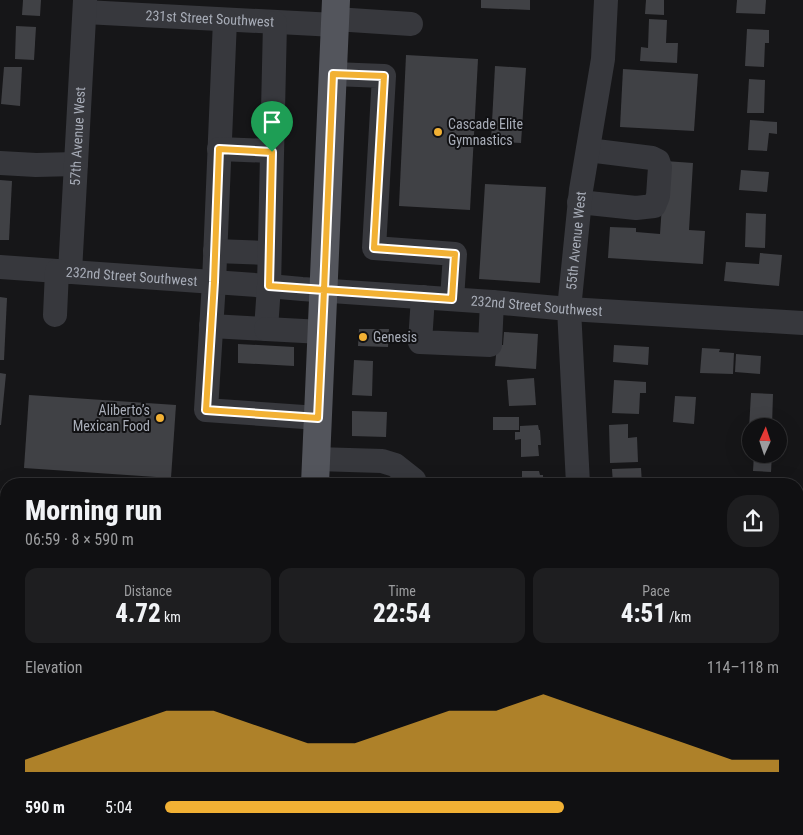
<!DOCTYPE html>
<meta charset="utf-8">
<style>
body{margin:0;font-family:"Roboto Condensed",sans-serif;background:#1e1e20;color:#f1f3f6;height:100vh;display:flex;flex-direction:column;font-size:19px;white-space:nowrap}
*{box-sizing:border-box;margin:0}
p{font-size:16px;color:#9c9d9f}
.icon{flex:none;width:28px;height:28px;fill:none;stroke:currentColor;stroke-width:2;stroke-linecap:round;stroke-linejoin:round}
.map{position:relative;flex:1;overflow:hidden}
.details{position:absolute;left:0px;top:478px;width:804px;height:358px;display:flex;flex-direction:column;background:#101012;border-radius:20px 20px 0 0;box-shadow:0 5px 20px #0002,0 0 0 1px #303032}
.details>*{flex:none}
.needle{width:32px;rotate:3deg}
.fabs{position:absolute;left:742px;top:418px;display:grid;gap:10px}
.fabs a{display:grid;place-items:center;width:45px;height:45px;border-radius:50%;background:#101012;box-shadow:0 5px 20px #0002,0 0 0 1px #303032;font-size:25px}
.pin{position:absolute;display:grid;place-items:center;width:42px;height:42px;color:#fff;margin:-51px -21px;border-radius:50% 50% 50% 0;rotate:-45deg;box-shadow:0 0 5px #0007}
.pin .icon{rotate:45deg}
.round{display:grid;place-items:center;flex:none;width:52px;height:52px;border-radius:20px;background:#1e1e20}
.headline{display:flex;align-items:center;justify-content:space-between;height:85px;padding:0 25px}
h1{font-size:28px;font-weight:800;line-height:38px}
.stats{display:grid;grid-template-columns:repeat(3,1fr);gap:8px;height:85px;padding:5px 25px}
.stats div{display:grid;align-content:center;border-radius:12px;background:#1e1e20;text-align:center}
.stats b{font-size:25px;font-weight:800}
.stats small{font-size:14px;font-weight:400}
.stats p{font-size:14px}
.chart{height:140px;padding:10px 25px}
.chart p{display:flex;justify-content:space-between}
.chart svg{width:100%;height:90px;margin-top:5px;fill:#f2b134;opacity:.7}
ul{padding:0 25px;list-style:none;font-size:16px}
li{display:grid;grid-template-columns:80px 60px 1fr;align-items:center;height:38px}
li i{height:12px;border-radius:6px;background:#f2b134}
.map>svg:first-child{display:block}
</style>
<div class="map">
<svg width="803" height="835" viewBox="0 0 803 835">
<rect width="100%" height="100%" fill="#161618"/>
<g fill="#404145">
<path d="M23,0H41L40,16L22,15Z"/>
<path d="M481,0H530V10L481,8Z"/>
<path d="M646,0H664V15L645,14Z"/>
<path d="M737,0H766L765,14L736,13Z"/>
<path d="M649,19L667,20L666,43H678L677,63L640,61L641,47L648,48Z"/>
<path d="M16,26L36,27L34,60L15,59Z"/>
<path d="M747,29L769,30V43H765L764,67L745,66Z"/>
<path d="M406,55L478,59L470,210L399,206Z"/>
<path d="M495,66L526,68L521,143L491,141Z"/>
<path d="M4,67H22L20,106L1,104Z"/>
<path d="M623,69L698,74L694,131L620,127Z"/>
<path d="M749,79L765,80L764,113H747Z"/>
<path d="M750,120L777,122V134L769,133L767,151L748,150Z"/>
<path d="M665,161L693,163L689,230L705,231L703,264L608,258L610,227L636,228V232L660,234Z"/>
<path d="M741,170L769,172L767,192L739,190Z"/>
<path d="M0,180L12,181L9,240H0Z"/>
<path d="M485,184L546,187L540,283L479,279Z"/>
<path d="M746,213L766,214L765,248L745,247Z"/>
<path d="M760,253L782,255L779,286L724,281L726,262L759,264Z"/>
<path d="M0,297L7,298L4,360H0Z"/>
<path d="M359,329H389L388,347L358,346Z"/>
<path d="M504,332L538,334L536,369L495,366L497,345H503Z"/>
<path d="M238,344L294,347V366L238,363Z"/>
<path d="M614,345L649,347L648,365L613,362Z"/>
<path d="M702,348L720,349L719,352L734,353L733,374L700,373Z"/>
<path d="M736,354L761,356L760,374L735,372Z"/>
<path d="M354,360L373,361L372,396L352,395Z"/>
<path d="M0,373L6,374L1,425H0Z"/>
<path d="M534,378L536,405L509,406L507,380Z"/>
<path d="M614,380L646,382V393H640L639,414L612,413Z"/>
<path d="M751,393L773,394L772,426H751V429H749Z"/>
<path d="M29,395L176,405L171,478L24,468Z"/>
<path d="M675,396L696,397L694,424L673,422Z"/>
<path d="M352,411L387,412L386,437L352,436Z"/>
<rect x="493" y="417" width="26" height="13"/>
<path d="M628,424V438L637,437L638,462L610,463L609,425Z"/>
<path d="M538,425L539,430H540L541,445H538L539,456L521,457V439L515,440V432H520V426Z"/>
<path d="M754,454H772L771,472L753,471Z"/>
<path d="M641,468L642,484H613L612,469Z"/>
<path d="M522,471H539L540,475H543V484H522Z"/>
<path d="M0,570H6V608L0,607Z"/>
<path d="M0,797H6V816L0,815Z"/>
<path d="M54,829H74L73,835H53Z"/>
<rect x="347" y="829" width="42" height="6"/>
<path d="M478,829L515,830V833L522,834V835H478Z"/>
<path d="M588,831L627,834V835H587Z"/>
</g>
<g fill="none" stroke-linecap="round" stroke-linejoin="round">
<g stroke="#37383d" stroke-width="24">
<path id="s1" d="M85,12L335,25"/>
<path d="M335,19L411,24"/>
<path d="M225,20L214,282L206,410L318,418"/>
<path d="M333,74L384,76L374,248L455,254L452,299"/>
<path d="M219,149L271,151"/>
<path d="M0,163L36,165L76,164"/>
<path d="M579,202L636,208L654,206L658,196L660,167L658,161L652,158L588,150"/>
<path d="M215,251L269,253"/>
<path id="s2" d="M0,267L269,286L302,289L492,302L569,309L803,323"/>
<path id="s3" d="M70,272L85,0"/>
<path d="M423,297L420,342L490,345L492,302"/>
<path d="M55,315L57,271"/>
<path d="M211,326L266,329L269,286L275,23"/>
<path d="M266,329L322,332"/>
<path d="M316,459L382,461L395,465L414,480L413,484"/>
<path id="s4" d="M578,484L569,309L581,190L603,59L606,0"/>
<path d="M0,762H6"/>
<path d="M798,791L803,636"/>
<path d="M186,829V830L269,835"/>
<path d="M569,835V829"/>
<path d="M796,835V829"/>
</g>
<g stroke="#53555c" stroke-width="28">
<path d="M315,484L336,0"/>
<path d="M296,835V829"/>
</g>
</g>
<g fill="none" stroke-linecap="round" stroke-linejoin="round">
<g stroke="#fff" stroke-width="10">
<path id="route" d="M272,152L219,149L214,282L206,410L318,418L324,290L452,299L455,254L374,248L384,76L333,74L324,290L269,286L272,152"/>
</g>
<use href="#route" stroke="#f2b134" stroke-width="6"/>
</g>
<g fill="#f2b134" stroke="#111113" stroke-width="2">
<circle cx="438" cy="132" r="5"/>
<circle cx="363" cy="337" r="5"/>
<circle cx="160" cy="418" r="5"/>
</g>
<g text-anchor="middle" stroke-width="4" stroke-linejoin="round" paint-order="stroke">
<g font-size="14" fill="#a8adb8" stroke="#111113">
<text dy="5" stroke="none"><textPath href="#s1" startOffset="125">231st Street Southwest</textPath></text>
<text dy="5" stroke="none"><textPath href="#s3" startOffset="136">57th Avenue West</textPath></text>
<text dy="5" stroke="none"><textPath href="#s4" startOffset="244">55th Avenue West</textPath></text>
<text dy="5" stroke="none"><textPath href="#s2" startOffset="132">232nd Street Southwest</textPath></text>
<text dy="5" stroke="none"><textPath href="#s2" startOffset="538">232nd Street Southwest</textPath></text>
</g>
<g font-size="14" fill="#a8adb8" stroke="#111113" text-anchor="start">
<text x="448" y="129">Cascade Elite<tspan x="448" dy="16">Gymnastics</tspan></text>
<text x="373" y="342">Genesis</text>
<text x="150" y="415" text-anchor="end">Aliberto’s<tspan x="150" dy="16">Mexican Food</tspan></text>
</g>
</g>
</svg>
<div class="fabs">
<a><svg class="needle" viewBox="-14 -14 28 28"><path d="M0-13l5 13h-10z" fill="#e53935"/><path d="M0 13l5-13h-10z" fill="#9c9d9f"/></svg></a>
</div>
<div class="pin" style="left:272px;top:152px;background:#1e9e55"><svg class="icon" aria-label="arrive" viewBox="0 0 24 24"><path d="M6 21V4h12l-3 4 3 4H6"/></svg></div>
<section class="details">
<div class="headline"><div><h1>Morning run</h1><p>06:59 · 8 × 590 m</p></div><a class="round"><svg class="icon" aria-label="share" viewBox="0 0 24 24"><path d="M12 15V3M7 8l5-5 5 5M5 13v7h14v-7"/></svg></a></div>
<div class="stats">
<div><p>Distance</p><b>4.72<small> km</small></b></div>
<div><p>Time</p><b>22:54</b></div>
<div><p>Pace</p><b>4:51<small> /km</small></b></div>
</div>
<div class="chart"><p><span>Elevation</span>114–118 m</p>
<svg viewBox="0 0 160 44" preserveAspectRatio="none"><path d="M0 44V38L10 30L20 22L30 14L40 14L50 22L60 30L70 30L80 22L90 14L100 14L110 6L120 14L130 22L140 30L150 38L160 38V44z"/></svg>
</div>
<ul>
<li><b>590 m</b>5:04<i style="width:65%"></i></li>
</ul>
</section>
</div>
